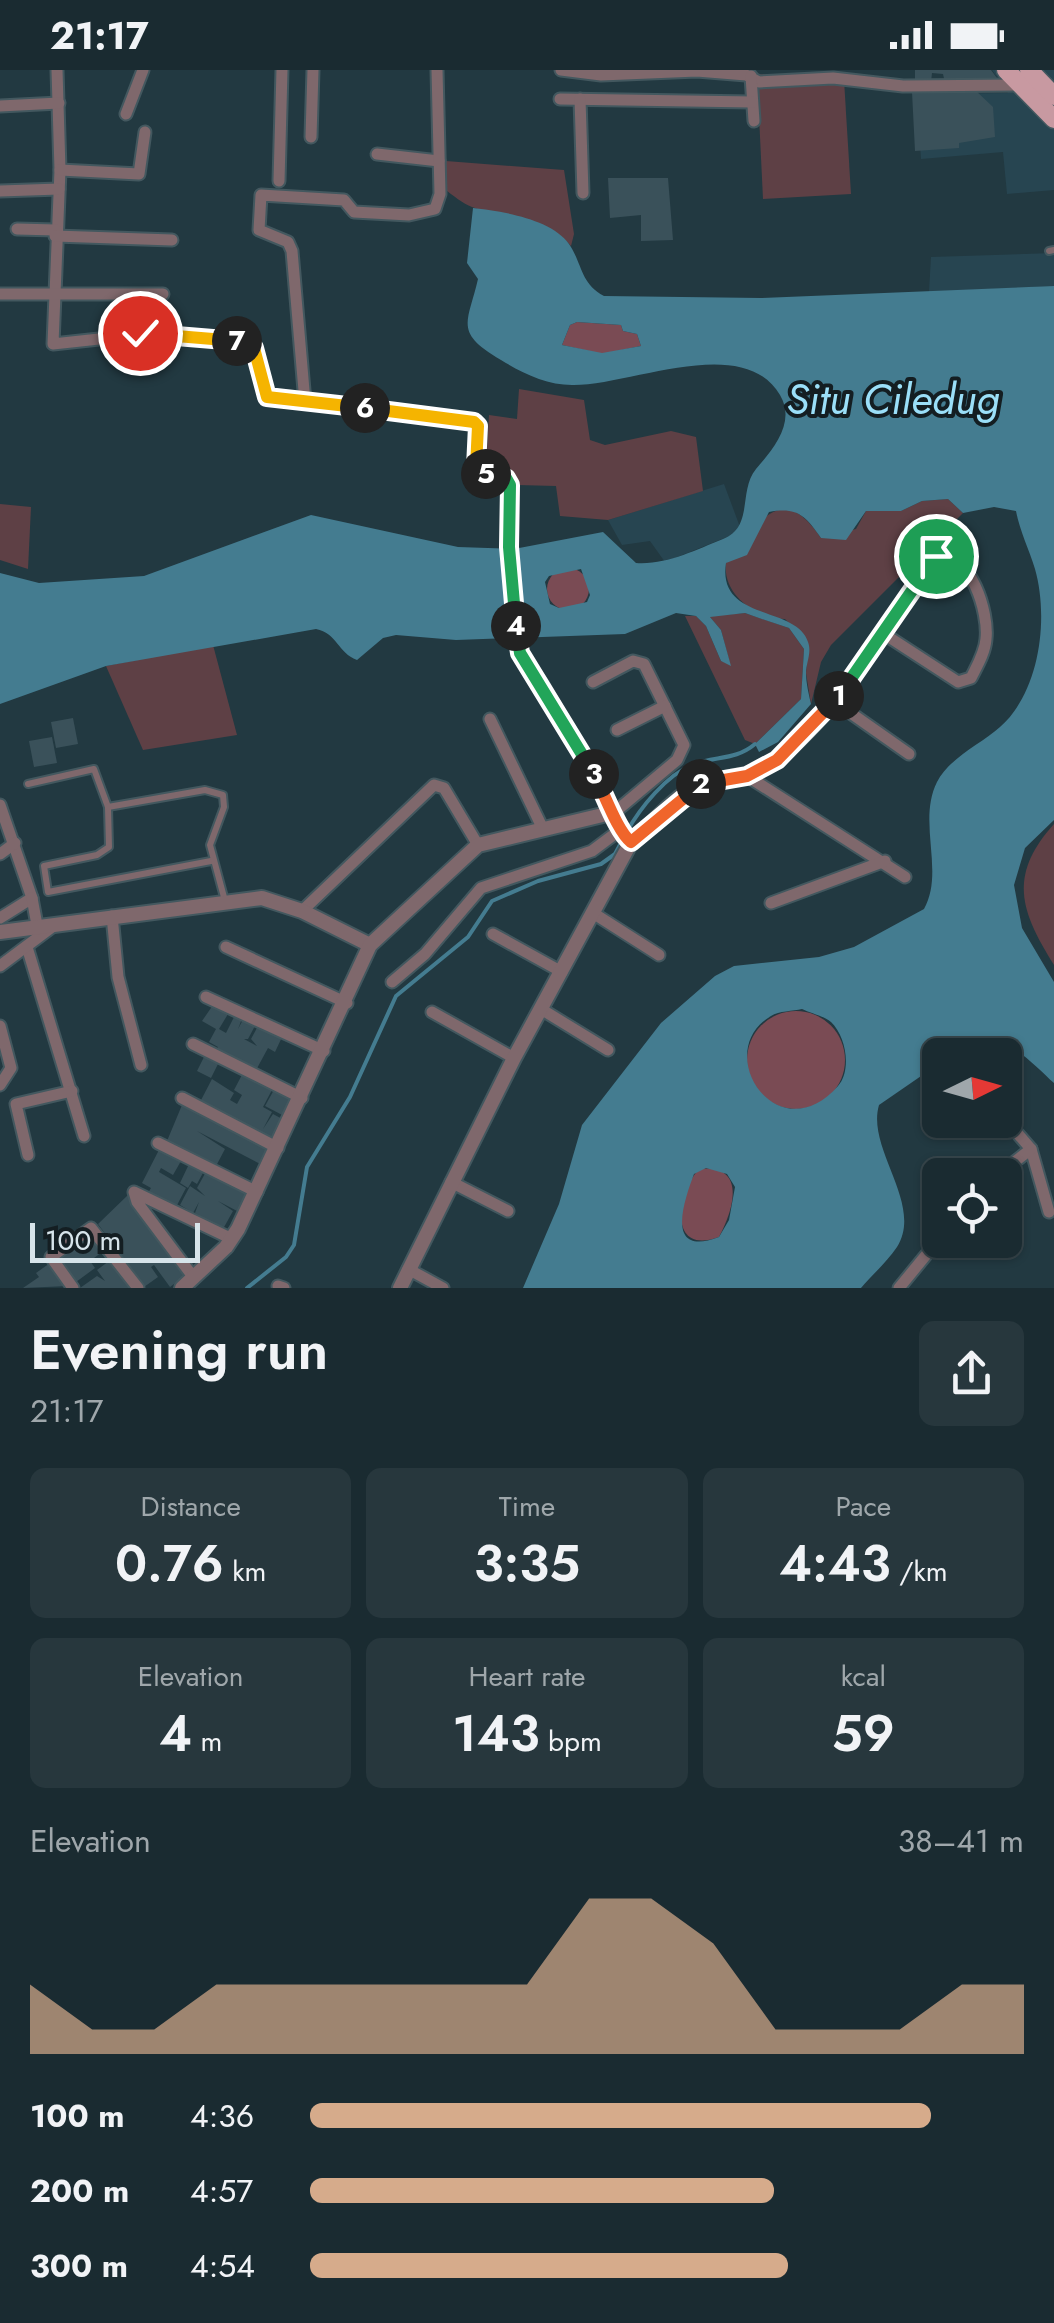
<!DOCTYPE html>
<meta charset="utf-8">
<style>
body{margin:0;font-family:Jost,sans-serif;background:#27373d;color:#f1f3f6;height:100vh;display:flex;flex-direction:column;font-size:38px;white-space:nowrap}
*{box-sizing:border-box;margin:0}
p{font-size:32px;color:#9fa7ab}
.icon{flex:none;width:55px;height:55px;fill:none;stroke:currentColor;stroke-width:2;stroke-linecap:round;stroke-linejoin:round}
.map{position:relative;height:1218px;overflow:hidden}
.side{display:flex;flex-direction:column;background:#1a2b31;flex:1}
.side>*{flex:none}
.needle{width:65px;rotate:85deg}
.tools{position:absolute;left:922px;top:968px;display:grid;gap:20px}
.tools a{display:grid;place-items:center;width:100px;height:100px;border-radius:15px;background:#1a2b31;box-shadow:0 2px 8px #0004,0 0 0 2px #38474d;font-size:50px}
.scale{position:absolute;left:30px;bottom:25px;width:170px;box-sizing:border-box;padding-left:10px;border:5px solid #d7e4ea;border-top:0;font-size:28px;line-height:35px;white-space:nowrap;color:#d7e4ea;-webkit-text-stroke:8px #141e22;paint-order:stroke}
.pin{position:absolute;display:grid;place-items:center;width:85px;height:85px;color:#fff;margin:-42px;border:5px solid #fff;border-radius:50%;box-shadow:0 2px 10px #0007}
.km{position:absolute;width:50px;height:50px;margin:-25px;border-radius:50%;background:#222;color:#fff;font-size:28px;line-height:50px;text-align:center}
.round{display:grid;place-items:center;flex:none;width:105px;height:105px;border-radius:15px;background:#27373d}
.head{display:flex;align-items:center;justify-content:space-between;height:170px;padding:0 30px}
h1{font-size:55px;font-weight:600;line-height:75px}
.metrics{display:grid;grid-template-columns:repeat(3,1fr);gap:15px;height:170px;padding:10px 30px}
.metrics div{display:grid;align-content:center;border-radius:15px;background:#27373d;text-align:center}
.metrics b{font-size:50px;font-weight:600}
.metrics small{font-size:28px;font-weight:400}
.metrics p{font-size:28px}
.chart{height:280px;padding:20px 30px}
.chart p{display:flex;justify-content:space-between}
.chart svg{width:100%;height:180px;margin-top:10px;fill:#d6ab8b;opacity:.7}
ul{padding:0 30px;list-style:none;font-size:32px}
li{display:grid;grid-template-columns:160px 120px 1fr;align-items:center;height:75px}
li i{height:25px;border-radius:12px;background:#d6ab8b}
.status{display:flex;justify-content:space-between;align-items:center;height:70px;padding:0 50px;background:#1a2b31;direction:ltr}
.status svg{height:28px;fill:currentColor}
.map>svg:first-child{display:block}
</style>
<div class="status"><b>21:17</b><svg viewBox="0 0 49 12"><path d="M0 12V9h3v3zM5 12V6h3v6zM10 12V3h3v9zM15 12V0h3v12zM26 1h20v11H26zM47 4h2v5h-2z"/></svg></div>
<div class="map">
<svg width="1054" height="1218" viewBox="0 0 1054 1218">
<rect width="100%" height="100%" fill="#223941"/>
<g fill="#274551">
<path d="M992,0H1054V120L1007,124L1003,82L921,89L917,24L1008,23Z"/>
<path d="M1054,183V216L929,222L931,187Z"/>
<path d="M724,414L740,457L732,465L665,492L650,471L622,475L608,450Z"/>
</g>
<g fill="#5e4045">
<path d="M757,4L844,10L851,124L763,129Z"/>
<path d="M446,91L564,100L574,164L571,176C546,146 505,150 472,137C463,134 453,125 444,119Z"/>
<path d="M519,319L584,330L590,370L605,375L671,361L696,367L703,421L608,450L560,446L556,416L485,414L489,345L517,349Z"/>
<path d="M948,429L963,443L831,575L821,592L811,634L806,603L808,573L785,549C757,549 722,525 726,493C758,455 780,408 821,468L856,459L866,441H901L922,431Z"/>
<path d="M0,434L31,437L28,499L0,490Z"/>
<path d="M745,543L789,558L804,579L801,629L755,674L745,670L685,546H696L706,556L721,591L730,594L721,560L709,546Z"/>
<path d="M213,575L237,665L143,680L106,596Z"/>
<path d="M1054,754V895C1021,842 1007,806 1054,754Z"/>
</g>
<g fill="#7a4b54">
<path d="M577,252L621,255L623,261L637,264L641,276L602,284L562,275L570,255Z"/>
<circle cx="568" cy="519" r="21"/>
<circle cx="796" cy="990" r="49"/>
<path d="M699,1099C747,1094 734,1139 719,1167C667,1186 677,1123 699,1099Z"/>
</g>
<path fill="#447c90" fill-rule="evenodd" d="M473,138C501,141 552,149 569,174C583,195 580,213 604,226L761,228L1054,216V750L1025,778L1014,815L1022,858L1054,912V1013C1033,994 1002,958 969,972C957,977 954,985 940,985V993L879,1035C866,1079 924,1134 897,1177C887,1192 872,1205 861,1218H523L559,1134L582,1055L661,953L715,906L734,896L819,887L854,877L924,839C945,801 917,752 937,712C949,688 981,674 1000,657C1040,622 1049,548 1035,499C1029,479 1020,462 1016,441L994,437L963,443L948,429L922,431L901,441H866L846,470L821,468C805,445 797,437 769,442L747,485L726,493C717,552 796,535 808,572C812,583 806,593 806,603C806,613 809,625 811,634L778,672L759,682L755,674L801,629L804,579L789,558L759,548L745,543L710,547L721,560L731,596L721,591L706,556L696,546L676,543L625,564L456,570L396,565L383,568L357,590C338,583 337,563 316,559L106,596L0,634V503L39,513L144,506L311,445L458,477L514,479L603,462L636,493C667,495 695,480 723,469C754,457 738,421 756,399C774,378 796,352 780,325C743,262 629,316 572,315C547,315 522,303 501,290C453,262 468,253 478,209L467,193ZM577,252L621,255L623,261L637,264L641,276L602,283L562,275L570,255ZM581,499L590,525L587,532L559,538L550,534L545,512L549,506ZM802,939C810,943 824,946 831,952C846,966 852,1000 838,1016C778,1084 710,982 771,946C779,941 793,941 802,939ZM706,1098L727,1104L735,1117L729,1150L719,1167C664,1188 684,1131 694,1104Z"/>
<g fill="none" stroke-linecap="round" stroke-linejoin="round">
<g stroke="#447c90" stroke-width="4">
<path d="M626,763C640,738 666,705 694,694C717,686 736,690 755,674"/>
<path d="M247,1218L286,1187L294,1175L307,1097L350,1027L396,926L468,867L492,831L538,811L601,794L615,784L622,771"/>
</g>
</g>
<g fill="#3a515a">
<path d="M915,0H991L1000,12L945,13L943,4L932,3L931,12L915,11Z"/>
<path d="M975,20L993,37L995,67L959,73V78L915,81L912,22Z"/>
<path d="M608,108H668L673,170L641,171V145L610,148Z"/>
<path d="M73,648L78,674L56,678L51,652Z"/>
<path d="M52,667L57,693L34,697L29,671Z"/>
<path d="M213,935L228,944L219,959L226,963L236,943L243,946L238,959L245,946L257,952L248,969H244L257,976L251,969L259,954L283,965L275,982L268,978L255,1002L216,981L218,977L209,972L216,959L202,951Z"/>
<path d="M206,983L220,990L211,1008L197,1001Z"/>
<path d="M244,1001L273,1018L263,1037L272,1042L263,1059L273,1044L286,1051L275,1070L200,1032L212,1009L234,1023L230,1030L237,1034L242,1025L234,1020Z"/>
<path d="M275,1018L295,1031L286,1047L265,1036Z"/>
<path d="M182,1035L273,1078L264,1096L197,1061L225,1079L215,1098L167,1071Z"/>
<path d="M161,1076L181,1091L173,1105L161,1098L159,1102L186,1118L176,1137L148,1123L151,1118L142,1113Z"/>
<path d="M189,1094L204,1101L197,1114L192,1111L188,1118L180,1113Z"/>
<path d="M207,1100L228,1115L249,1123L239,1142L218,1131L233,1141L223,1159L195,1143L199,1132L193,1143L180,1135L190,1116L205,1126L197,1118Z"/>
<path d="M128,1125L186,1205L170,1217L154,1195L151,1197L158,1207L144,1217L98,1154Z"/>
<path d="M92,1159L106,1179L90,1191L95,1198L76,1212L57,1187Z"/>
<path d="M113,1188L136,1218H80L97,1206L105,1211L97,1200Z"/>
<path d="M50,1193L68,1216L23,1218L39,1207L36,1203Z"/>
</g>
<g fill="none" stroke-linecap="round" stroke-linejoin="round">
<g stroke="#43585f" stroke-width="10">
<g id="service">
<path d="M1049,181L1054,180"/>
<path d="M28,714L94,699L108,737L109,777L97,785L44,796L48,822L211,791"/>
<path d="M108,737L205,720L223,725L224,737L210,775L225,831"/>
</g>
</g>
<g stroke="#43585f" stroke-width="15">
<g id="minor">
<path d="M57,0L60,100L53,274L154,263L248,272L254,278L267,327L477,354L478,400L506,408L511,415L509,477L520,583L543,615L615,742L677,690L684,675L644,594L633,591L593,612"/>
<path d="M561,0L601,5L697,1L746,5L759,12L833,8L903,16L1021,15"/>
<path d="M751,6L754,51"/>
<path d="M560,29L752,32"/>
<path d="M580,29L583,123"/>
<path d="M0,36L59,33"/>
<path d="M126,44L143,0"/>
<path d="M311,67L313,0"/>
<path d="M377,84L439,91"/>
<path d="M60,100L139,104L145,62"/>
<path d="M279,111L282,0"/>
<path d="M0,121L59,119"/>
<path d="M17,159L56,160"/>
<path d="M55,166L172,170"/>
<path d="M0,224H163"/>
<path d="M305,332L292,181L288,172L259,160L261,125L344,130L354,142L409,145L435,139L440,124L437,0"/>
<path d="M835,632L909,684"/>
<path d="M490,649L542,757"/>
<path d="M617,660L665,636"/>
<path d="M747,706L905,807"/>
<path d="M0,735L32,828L0,848"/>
<path d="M631,772C651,754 671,728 695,716C721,703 749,709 775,691C837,648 891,549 936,487C971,481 989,543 986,569C985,583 977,596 971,608L958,612L881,562"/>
<path d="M0,784L15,773"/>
<path d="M32,828L37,855"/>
<path d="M771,833L885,791"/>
<path d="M302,841L434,715L444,718L478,775"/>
<path d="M593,843L659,885"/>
<path d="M112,846L118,907L141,995"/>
<path d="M493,864L562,902"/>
<path d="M27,877L84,1066"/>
<path d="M226,877L347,933"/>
<path d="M0,896L56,854"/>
<path d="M392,912L425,884L481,818L592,781L620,760"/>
<path d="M206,927L324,981"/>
<path d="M541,939L608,980"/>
<path d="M432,942L514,988"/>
<path d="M0,956L11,998L0,1015"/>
<path d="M193,974L302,1028"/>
<path d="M182,1028L278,1078"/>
<path d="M1005,1049L1031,1079L1049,1142"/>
<path d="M158,1073L257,1122"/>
<path d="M28,1085L16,1034L72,1021"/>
<path d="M998,1105L1031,1079"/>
<path d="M451,1112L508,1141"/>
<path d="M408,1199L443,1218"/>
<path d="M194,1208L137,1132L134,1122L232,1169"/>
<path d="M278,1216L284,1218"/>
<path d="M73,1218L51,1187L91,1158L138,1218"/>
<path d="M899,1218L940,1168"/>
</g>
</g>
<g stroke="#43585f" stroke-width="18">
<g id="tertiary">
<path d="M0,862L262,828L302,841L370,875"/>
<path d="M182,1218L226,1177L238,1159L370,875L478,775L615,742L620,763L631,772L514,988L400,1218"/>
</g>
</g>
<g stroke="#43585f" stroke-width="21">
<g id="primary">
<path d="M1006,0L1054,49"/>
<path d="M1029,0L1054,26"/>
</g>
</g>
<use href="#service" stroke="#7f686c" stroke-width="6"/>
<use href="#minor" stroke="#7f686c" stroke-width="11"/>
<use href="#tertiary" stroke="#7f686c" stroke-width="14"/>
<use href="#primary" stroke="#c899a1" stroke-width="18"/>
</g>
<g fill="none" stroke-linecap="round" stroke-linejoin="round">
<g stroke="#fff" stroke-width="20">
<path id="split-1" d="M839,626L936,486"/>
</g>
<g stroke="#fff" stroke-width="20">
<path id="split-2" d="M701,714L747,706L777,690L839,626"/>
</g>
<g stroke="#fff" stroke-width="20">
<path id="split-3" d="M594,704C604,722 617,761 631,772L701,714"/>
</g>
<g stroke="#fff" stroke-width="20">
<path id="split-4" d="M516,556L520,583L594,704"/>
</g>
<g stroke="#fff" stroke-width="20">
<path id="split-5" d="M486,404L506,408L510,415L509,477L516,556"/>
</g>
<g stroke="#fff" stroke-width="20">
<path id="split-6" d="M365,338L474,352L478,356L476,397L486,404"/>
</g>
<g stroke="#fff" stroke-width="20">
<path id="split-7" d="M237,271L254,278L267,327L365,338"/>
</g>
<g stroke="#fff" stroke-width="20">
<path id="split-8" d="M140,263L237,271"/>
</g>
<use href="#split-1" stroke="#22a559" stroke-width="12"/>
<use href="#split-2" stroke="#f0652b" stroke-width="12"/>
<use href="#split-3" stroke="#f0652b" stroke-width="12"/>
<use href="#split-4" stroke="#22a559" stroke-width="12"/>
<use href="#split-5" stroke="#22a559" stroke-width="12"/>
<use href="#split-6" stroke="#f5b400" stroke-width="12"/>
<use href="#split-7" stroke="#f5b400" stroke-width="12"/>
<use href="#split-8" stroke="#f5b400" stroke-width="12"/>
</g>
<g text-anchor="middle" stroke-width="8" stroke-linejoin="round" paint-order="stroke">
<g font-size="42" font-style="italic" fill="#9bdff8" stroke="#141e22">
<text x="893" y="344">Situ Ciledug</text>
</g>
</g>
</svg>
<div class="tools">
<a><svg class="needle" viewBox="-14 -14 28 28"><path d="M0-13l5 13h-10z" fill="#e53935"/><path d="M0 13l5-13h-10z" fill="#9fa7ab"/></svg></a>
<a><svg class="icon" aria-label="locate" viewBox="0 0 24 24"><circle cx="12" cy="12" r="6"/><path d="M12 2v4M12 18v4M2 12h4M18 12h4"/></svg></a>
</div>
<div class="scale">100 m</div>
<div class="pin" style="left:936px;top:486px;background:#1e9e55"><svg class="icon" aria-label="arrive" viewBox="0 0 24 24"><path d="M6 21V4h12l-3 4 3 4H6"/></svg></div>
<div class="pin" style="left:140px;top:263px;background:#d93025"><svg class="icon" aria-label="check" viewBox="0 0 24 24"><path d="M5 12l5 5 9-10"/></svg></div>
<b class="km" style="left:839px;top:626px">1</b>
<b class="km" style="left:701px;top:714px">2</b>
<b class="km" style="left:594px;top:704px">3</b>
<b class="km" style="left:516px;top:556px">4</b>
<b class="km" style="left:486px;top:404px">5</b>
<b class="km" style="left:365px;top:338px">6</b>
<b class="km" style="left:237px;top:271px">7</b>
</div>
<section class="side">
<div class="head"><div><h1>Evening run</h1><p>21:17</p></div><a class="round"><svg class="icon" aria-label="share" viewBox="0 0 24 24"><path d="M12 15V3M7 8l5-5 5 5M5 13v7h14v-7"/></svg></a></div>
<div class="metrics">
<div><p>Distance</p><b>0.76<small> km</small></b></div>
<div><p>Time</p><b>3:35</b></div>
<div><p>Pace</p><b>4:43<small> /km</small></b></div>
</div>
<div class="metrics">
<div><p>Elevation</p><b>4<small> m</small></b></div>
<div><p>Heart rate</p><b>143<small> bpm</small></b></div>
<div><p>kcal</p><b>59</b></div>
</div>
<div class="chart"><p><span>Elevation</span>38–41 m</p>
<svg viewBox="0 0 160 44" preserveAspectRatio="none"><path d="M0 44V27L10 38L20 38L30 27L40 27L50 27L60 27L70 27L80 27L90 6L100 6L110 17L120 38L130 38L140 38L150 27L160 27V44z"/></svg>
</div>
<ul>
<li><b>100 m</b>4:36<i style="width:87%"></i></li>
<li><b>200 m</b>4:57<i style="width:65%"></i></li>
<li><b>300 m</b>4:54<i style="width:67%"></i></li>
</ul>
</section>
